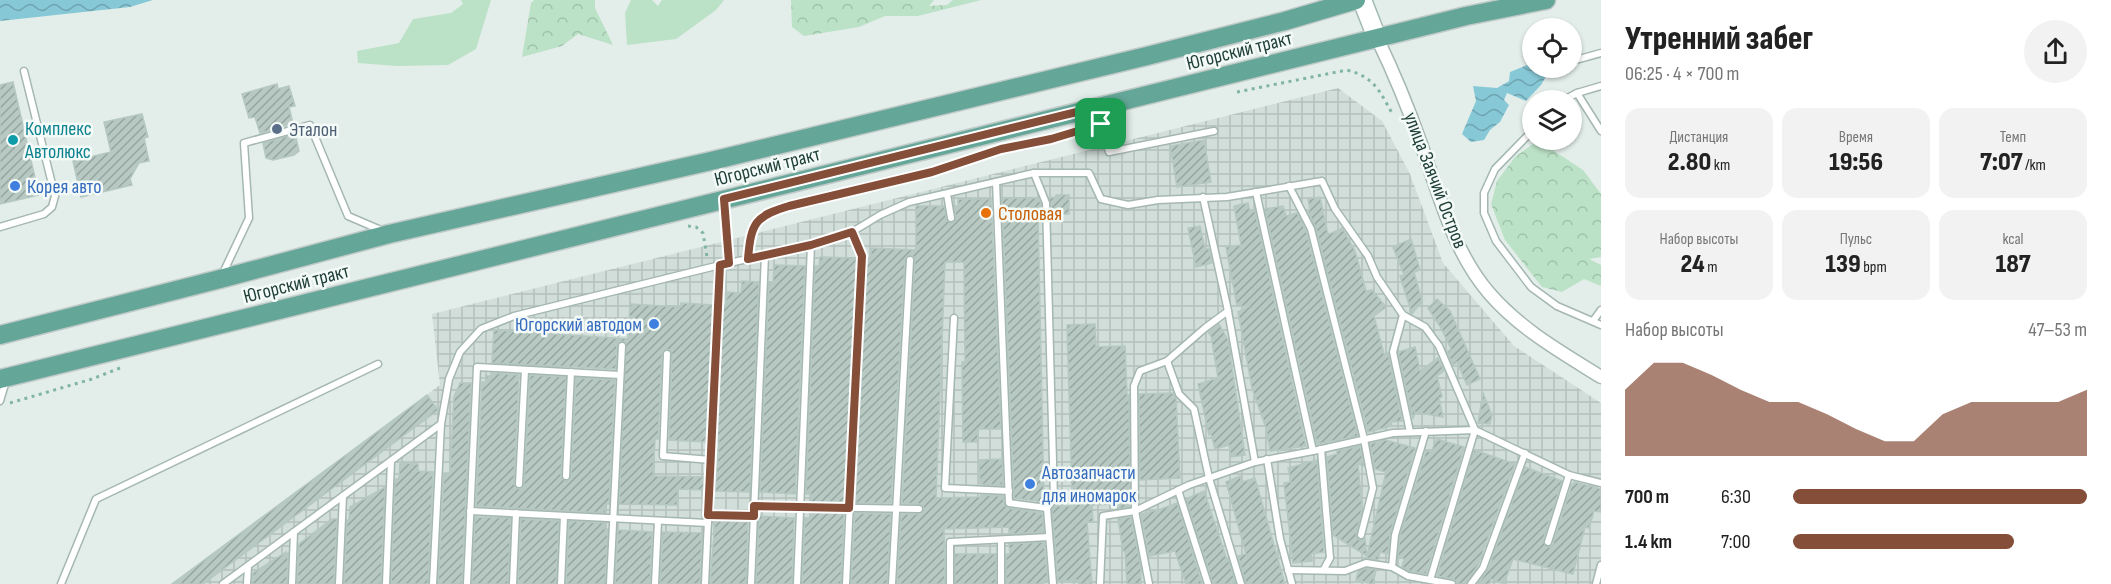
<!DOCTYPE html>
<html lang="ru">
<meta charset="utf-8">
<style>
body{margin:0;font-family:"Sofia Sans Condensed",sans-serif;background:#f2f2f2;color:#222;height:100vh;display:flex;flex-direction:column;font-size:22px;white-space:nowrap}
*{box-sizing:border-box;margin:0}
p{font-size:20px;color:#767676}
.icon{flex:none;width:33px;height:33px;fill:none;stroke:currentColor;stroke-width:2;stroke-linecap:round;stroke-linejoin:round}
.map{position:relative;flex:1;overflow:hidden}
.details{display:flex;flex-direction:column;background:#fff;width:510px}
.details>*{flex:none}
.tools{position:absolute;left:1522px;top:18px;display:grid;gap:12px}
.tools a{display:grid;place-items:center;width:60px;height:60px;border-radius:50%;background:#fff;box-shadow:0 2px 4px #0004;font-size:30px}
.pin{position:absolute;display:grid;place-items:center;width:51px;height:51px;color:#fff;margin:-26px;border-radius:12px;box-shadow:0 3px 9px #0006}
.round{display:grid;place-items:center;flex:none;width:63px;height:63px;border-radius:32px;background:#f2f2f2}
.head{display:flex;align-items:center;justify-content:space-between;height:102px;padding:0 24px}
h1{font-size:33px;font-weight:800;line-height:45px}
.figures{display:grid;grid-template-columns:repeat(3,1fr);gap:9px;height:102px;padding:6px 24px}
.figures div{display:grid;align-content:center;border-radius:15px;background:#f2f2f2;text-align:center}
.figures b{font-size:26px;font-weight:800}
.figures small{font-size:16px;font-weight:400}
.figures p{font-size:16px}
.chart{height:168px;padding:12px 24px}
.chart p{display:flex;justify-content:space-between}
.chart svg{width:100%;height:108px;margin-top:6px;fill:#854e38;opacity:.7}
ul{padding:0 24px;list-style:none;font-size:20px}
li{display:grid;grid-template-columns:96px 72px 1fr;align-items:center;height:45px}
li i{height:15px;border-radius:8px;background:#854e38}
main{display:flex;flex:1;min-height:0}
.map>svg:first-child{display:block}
</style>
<main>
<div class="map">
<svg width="1601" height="584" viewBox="0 0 1601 584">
<defs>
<pattern id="industrial-grid" width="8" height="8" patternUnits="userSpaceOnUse" patternTransform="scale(1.5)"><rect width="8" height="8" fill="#d1ded9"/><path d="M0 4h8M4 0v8" fill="none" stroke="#b3c0bb"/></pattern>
<pattern id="forest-crowns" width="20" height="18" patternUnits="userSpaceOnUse" patternTransform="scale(1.5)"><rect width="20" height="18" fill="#bbe1c6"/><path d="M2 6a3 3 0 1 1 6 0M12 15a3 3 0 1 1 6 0" fill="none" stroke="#a0c2ab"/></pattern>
<pattern id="water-waves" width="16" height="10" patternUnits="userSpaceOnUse" patternTransform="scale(1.5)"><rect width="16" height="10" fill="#87c8d7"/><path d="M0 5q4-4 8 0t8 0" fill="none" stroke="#6ea4af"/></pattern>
<pattern id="building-hatch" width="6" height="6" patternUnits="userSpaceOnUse" patternTransform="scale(1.5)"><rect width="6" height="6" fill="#b8c9c3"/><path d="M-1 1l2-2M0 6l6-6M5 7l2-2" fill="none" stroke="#95a59f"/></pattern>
</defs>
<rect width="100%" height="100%" fill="#e3eeea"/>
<path fill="url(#industrial-grid)" d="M1338,88L1382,121L1410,174L1443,263L1514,346L1601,403V489H1599L1594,511L1601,512V584H172L440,385L432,314Z"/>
<g fill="#bbe1c6">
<path d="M461,0H491L476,49L448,65L397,66L358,63L357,51L399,43L413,19L451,13L463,4Z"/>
<path d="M631,0H652L658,6L662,0H724L716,10L676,39L627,45L625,13Z"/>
</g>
<g fill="url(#forest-crowns)">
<path d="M534,0H595V8L613,45L578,34L562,46L522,57L531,3Z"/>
<path d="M791,0H934L929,6L947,5L953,0H981L918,16H885L859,27L804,36L792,27Z"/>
<path d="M1542,143L1583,170L1601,194V257L1589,259L1601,265V286L1584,279L1562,292L1542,287L1505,240L1491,204L1497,181L1515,157L1533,144Z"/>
</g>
<g fill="url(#water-waves)">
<path d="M0,0H153L130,7L0,21Z"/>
<path d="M1527,65L1544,68L1548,73L1541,85L1526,101L1507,93L1504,100L1509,105L1500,122L1490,130L1484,140L1471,142L1462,134L1476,101L1473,86L1497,88L1509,81L1510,72Z"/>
</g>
<g fill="url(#building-hatch)" stroke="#b5c8c1" stroke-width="1.5">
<path d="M13,82L39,195L0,204V85Z"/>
<path d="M277,84L278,89L289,86L295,106L289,107L293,124L260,133L255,117L249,118L242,94Z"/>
<path d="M142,114L148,137L144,138L149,161L139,163L130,179L132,185L81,197L73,161L111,152L104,122Z"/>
<path d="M295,134L299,151L294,155L273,160L266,158L263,143Z"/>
<path d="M1204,140L1211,182L1177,187L1170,146Z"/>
<path d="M1056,195H1069V214H1052L1049,198L1056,197Z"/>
<path d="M1320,197L1328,235L1342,228L1355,251L1366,291L1372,290L1386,307L1374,316L1384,354L1388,353L1402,421L1391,422L1392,426L1368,432L1316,228L1308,211L1310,210L1308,199Z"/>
<path d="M1002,198H1038L1041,204V214H1038L1044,502L1014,498Z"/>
<path d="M958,199H991L1001,429H978V442H963L962,362H965L964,262H945L936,498L981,497V495L1003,496L1004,504L1007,508L1042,513L1044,532L1009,534V527L944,529L945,584H897L901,514H919L924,510L923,506L920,504L902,503L915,260L913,256L910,255L905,260L891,503H855L867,258H871V248L916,250V206H944L947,221L952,223L956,219L954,206H958Z"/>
<path d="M1248,203L1250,212L1255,211L1306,446L1270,451L1266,428L1252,388L1238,312L1248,307L1237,306L1226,247L1241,245L1234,206Z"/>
<path d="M1283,206L1286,216L1297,213L1306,231L1358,436L1317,444L1265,209Z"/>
<path d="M1200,226L1205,249H1209L1212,263L1196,267L1188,228Z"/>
<path d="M1411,239L1420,270L1414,272L1422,301L1412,314L1400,276L1404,275L1393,247Z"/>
<path d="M820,257L857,258L845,502H811V494H806L815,266H819Z"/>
<path d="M774,265L805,266L795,494L760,492L769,283H773Z"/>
<path d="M742,281L759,282L750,492L715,491L719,442H717L723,305L726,306L727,292L741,293Z"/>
<path d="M1437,299L1450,311L1480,379L1467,385L1457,362L1453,365L1447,352L1451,349L1441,328L1428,308Z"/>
<path d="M681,303L713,305L706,442L669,440L672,354L670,350L665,349L662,354L658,439H655L653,476L705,477L704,490L678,489L677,505L619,504L626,343L622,341L617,344L616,369L492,363L494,330L628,339L630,304L681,307Z"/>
<path d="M1095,324L1096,347L1125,346L1127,395H1129L1130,507L1117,509L1116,504L1092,505L1093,522H1087L1092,584H1079L1078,580L1058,581L1052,510L1055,506H1071L1072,495L1067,325Z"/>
<path d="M1219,324L1228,340L1245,455L1231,457L1229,445L1215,449L1211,434L1209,435L1198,384L1218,378L1211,336L1208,332Z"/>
<path d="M1415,347L1420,371L1438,358L1444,371L1437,376L1442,397L1439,398L1443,417L1415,412L1413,419L1398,352Z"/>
<path d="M491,373L519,375L514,484L518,489L522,488L524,484L530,375L566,377L561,476L565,481L569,480L571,476L576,378L615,380L609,504H606L605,513L476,506L482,382H486V376H491Z"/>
<path d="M460,383H471L462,584H438L444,473H450L454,397Z"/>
<path d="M1173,393L1176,398L1180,478L1140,480L1139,394Z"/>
<path d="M1483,393L1492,415L1490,424L1478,423Z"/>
<path d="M427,395L438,410L203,584H172Z"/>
<path d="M1437,439L1464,447L1426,574L1410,571L1402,567L1404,559L1398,557L1400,536L1426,451L1431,452Z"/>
<path d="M1385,440L1415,448L1390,534L1388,554L1380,552L1378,560L1367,558V556L1333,535L1327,457L1337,454V451L1360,446L1364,466L1358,464L1362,508L1356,536L1360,540L1365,538L1367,556L1386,472L1375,469L1370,444Z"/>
<path d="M1474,450L1515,464L1478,565L1466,584H1457L1454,579L1437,576Z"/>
<path d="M1002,459L1003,485L980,484L979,460Z"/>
<path d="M1317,460L1324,552L1311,554L1312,561L1293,563L1284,483L1291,482L1288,468Z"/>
<path d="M400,463L418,464V471L433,472L428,584H391L395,480L399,478Z"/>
<path d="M1525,467L1562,481L1543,540L1546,547H1550L1553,544L1572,484H1574V482L1601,489V512L1594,511L1589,528L1585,527L1573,574L1513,559L1504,584L1491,579L1489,584H1478L1488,570Z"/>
<path d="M1240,476L1242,482L1255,478L1285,584H1246L1238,556L1246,554L1226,482Z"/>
<path d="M385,487L381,584H344L347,520H349L350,507Z"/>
<path d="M1204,491L1227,560L1228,559L1236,584H1213L1186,499Z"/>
<path d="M1177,503L1202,584H1186L1175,551L1149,556L1141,514L1161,509Z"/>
<path d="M810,512L844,513L841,584H802L805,518H810Z"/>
<path d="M855,513L891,514L887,584H851Z"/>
<path d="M759,516L794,518L792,584H756Z"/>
<path d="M475,517L511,518L508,584H472Z"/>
<path d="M1131,517L1141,568V584H1127L1125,551H1123L1118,519Z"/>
<path d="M332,519H337L334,584H297L299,544Z"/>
<path d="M521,519L559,521L556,584H518Z"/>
<path d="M569,521L605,523V529H608L605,584H566Z"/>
<path d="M715,521L748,522L746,584H710Z"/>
<path d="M618,530L652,532L650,584H615Z"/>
<path d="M663,532L702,533L700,584H660Z"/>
<path d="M1044,542L1048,582L1040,584H1006V554H1010L1009,544Z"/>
<path d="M286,552V555L288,553L287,584H252L253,573Z"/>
<rect x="955" y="554" width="41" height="30"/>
<path d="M1367,568L1376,570L1373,584L1356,580L1358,572Z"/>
</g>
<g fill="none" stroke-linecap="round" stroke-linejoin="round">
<g stroke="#a5b7b2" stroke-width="9">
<g id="service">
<path d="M1572,61L1601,53"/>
<path d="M1577,93L1601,131"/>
<path d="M1564,100L1577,93L1601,86"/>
<path d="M1098,111L1109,152L1214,131"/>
<path d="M1533,130L1495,169L1484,193V213L1496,241L1531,287L1557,306L1601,325"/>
<path d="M1034,173L1046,203L1054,499L1047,508L1053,584"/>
<path d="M996,182L1009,503L1047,508"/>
<path d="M1289,186L1311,229L1364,439L1373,488L1361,535"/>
<path d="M1256,192L1313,451"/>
<path d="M947,194L951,218"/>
<path d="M1203,197L1228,311L1255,462"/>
<path d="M725,203L729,263"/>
<path d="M0,227L44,214L52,207L55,196L24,71"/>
<path d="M223,273L249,218L244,143L310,125L348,216L383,231"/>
<path d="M1403,315L1393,352L1410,432"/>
<path d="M954,318L945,488L1009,491"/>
<path d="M1593,321L1601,310"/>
<path d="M667,354L663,456L711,460"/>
<path d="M1167,361L1179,394L1194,409L1209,478L1241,584"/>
<path d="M0,401L6,381"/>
<path d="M1321,449L1330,558L1324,569"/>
<path d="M1267,459L1280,539L1292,584"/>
<path d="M566,476L571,372"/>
<path d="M519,484L525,370"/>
<path d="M1178,490L1208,584"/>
<path d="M754,506L919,509"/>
<path d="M470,511L708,523"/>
<path d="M708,515L754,517"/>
<path d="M1001,540V584"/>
<path d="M1548,542L1569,475"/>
<path d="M1392,567L1395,535L1426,431"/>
<path d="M1288,570L1345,571L1366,563L1392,567L1408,576L1452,584"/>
<path d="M61,584L96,499L378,364"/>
<path d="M223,584L441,424"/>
<path d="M247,584L248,566"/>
<path d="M292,584L294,532"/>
<path d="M339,584L343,496"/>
<path d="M386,584L391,461"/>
<path d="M433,584L441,424L449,379L460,352L481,329L514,316L720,265L811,245L852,232L880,215L909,202L1034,173H1089L1101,199L1128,205L1158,200L1227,197L1322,181L1335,209L1368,256L1377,277L1403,315L1425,327L1439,346L1475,430L1430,580"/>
<path d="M467,584L477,367L620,375"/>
<path d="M513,584L516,513"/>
<path d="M561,584L564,516"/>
<path d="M610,584L622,346"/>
<path d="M655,584L658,521"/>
<path d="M705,584L720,265"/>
<path d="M751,584L765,255"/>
<path d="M797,584L811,245"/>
<path d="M846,584L862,256L852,232"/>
<path d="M892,584L910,260"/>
<path d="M950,584V542L1049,537"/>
<path d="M1100,584L1103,516L1135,511L1189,485L1255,462L1313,451L1393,433L1475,430L1569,475L1601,483"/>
<path d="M1149,584L1135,511L1134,386L1140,371L1167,361L1205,328L1228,311"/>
<path d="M1471,584L1483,568L1525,453"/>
<path d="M1596,584L1601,565"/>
</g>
</g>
<g stroke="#a5b7b2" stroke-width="15">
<path id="minor" d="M1377,38C1394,73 1408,107 1421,144C1439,194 1453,251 1489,293C1520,329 1561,352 1601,377"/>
</g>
<g stroke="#a1bbb3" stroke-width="21">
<path id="secondary" d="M1362,0L1377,38"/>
</g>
<g stroke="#c1cac8" stroke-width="21">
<g id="primary">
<path d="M0,335L220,279L389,234L711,161L1147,56L1285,21L1356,0"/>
<path d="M0,379L1466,16L1546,0"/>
</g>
</g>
<g stroke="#81b4a6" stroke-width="3" stroke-dasharray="3 4.5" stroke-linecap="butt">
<path d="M1237,92L1347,70C1374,77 1379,90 1392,113"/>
<path d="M1021,145L1082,130"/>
<path d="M688,226L696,227L703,233L707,257"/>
<path d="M749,249C750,234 755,222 766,213L932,172L992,152"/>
<path d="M10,403L92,379L120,368"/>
</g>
<use href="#service" stroke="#fff" stroke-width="6"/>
<use href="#minor" stroke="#fff" stroke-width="12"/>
<use href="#secondary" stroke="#fff" stroke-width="18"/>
<use href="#primary" stroke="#64a798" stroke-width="18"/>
</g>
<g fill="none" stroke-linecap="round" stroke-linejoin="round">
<g stroke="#fff" stroke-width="12">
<path id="route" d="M1097,107L1101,124L1051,139L1001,149L932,172L789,206C755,216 751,223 748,259L811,245L852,232L862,256L849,508L754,506V516L708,515L720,265L729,263L724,199Z"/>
</g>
<use href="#route" stroke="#854e38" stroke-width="8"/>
</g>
<circle fill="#5c6f8a" stroke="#f4faf7" stroke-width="2" cx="277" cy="129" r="6"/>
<circle fill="#0f9aa8" stroke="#f4faf7" stroke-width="2" cx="13" cy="140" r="6"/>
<g fill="#3f7fe0" stroke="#f4faf7" stroke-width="2">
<circle cx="15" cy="186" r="6"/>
<circle cx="654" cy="324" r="6"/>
<circle cx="1030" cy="484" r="6"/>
</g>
<circle fill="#e8710a" stroke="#f4faf7" stroke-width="2" cx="986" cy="213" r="6"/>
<g text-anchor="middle" stroke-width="5" stroke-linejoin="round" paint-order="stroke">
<g font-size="20" fill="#21413a" stroke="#f4faf7">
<text transform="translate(1239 50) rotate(-14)" y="7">Югорский тракт</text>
<text transform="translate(767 166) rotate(-14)" y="7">Югорский тракт</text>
<text transform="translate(1436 180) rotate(69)" y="7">улица Заячий Остров</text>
<text transform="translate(296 283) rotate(-14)" y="7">Югорский тракт</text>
</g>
<g font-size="20" fill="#0d838f" stroke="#f4faf7" text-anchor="start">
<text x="25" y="135">Комплекс<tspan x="25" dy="23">Автолюкс</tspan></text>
</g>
<g font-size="20" fill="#4e5e75" stroke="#f4faf7" text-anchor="start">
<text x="289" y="136">Эталон</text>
</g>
<g font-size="20" fill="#366cbe" stroke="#f4faf7" text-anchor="start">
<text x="27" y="193">Корея авто</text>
<text x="642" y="331" text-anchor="end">Югорский автодом</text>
<text x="1042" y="479">Автозапчасти<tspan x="1042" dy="23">для иномарок</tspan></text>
</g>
<g font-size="20" fill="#c56008" stroke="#f4faf7" text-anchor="start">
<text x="998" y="220">Столовая</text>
</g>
</g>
</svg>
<div class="tools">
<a><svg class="icon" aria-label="locate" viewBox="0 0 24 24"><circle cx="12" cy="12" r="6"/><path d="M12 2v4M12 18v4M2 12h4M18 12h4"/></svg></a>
<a><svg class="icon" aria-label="layers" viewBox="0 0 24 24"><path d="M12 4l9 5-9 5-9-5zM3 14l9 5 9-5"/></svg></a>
</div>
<div class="pin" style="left:1101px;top:124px;background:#1e9e55"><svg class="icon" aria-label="arrive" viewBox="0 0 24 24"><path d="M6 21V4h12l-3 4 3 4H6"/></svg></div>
</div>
<section class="details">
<div class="head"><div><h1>Утренний забег</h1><p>06:25 · 4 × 700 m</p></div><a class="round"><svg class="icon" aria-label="share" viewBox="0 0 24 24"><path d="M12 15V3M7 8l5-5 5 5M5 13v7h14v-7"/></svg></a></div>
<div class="figures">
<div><p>Дистанция</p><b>2.80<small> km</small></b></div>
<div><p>Время</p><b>19:56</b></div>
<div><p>Темп</p><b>7:07<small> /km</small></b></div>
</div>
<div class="figures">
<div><p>Набор высоты</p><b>24<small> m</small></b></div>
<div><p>Пульс</p><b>139<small> bpm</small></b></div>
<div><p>kcal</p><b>187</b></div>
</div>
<div class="chart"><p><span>Набор высоты</span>47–53 m</p>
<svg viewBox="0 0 160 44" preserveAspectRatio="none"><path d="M0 44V17L10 6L20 6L30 11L40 17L50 22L60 22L70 27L80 33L90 38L100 38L110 27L120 22L130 22L140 22L150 22L160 17V44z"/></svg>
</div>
<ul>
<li><b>700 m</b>6:30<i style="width:100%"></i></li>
<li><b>1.4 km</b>7:00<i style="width:75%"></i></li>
</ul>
</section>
</main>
